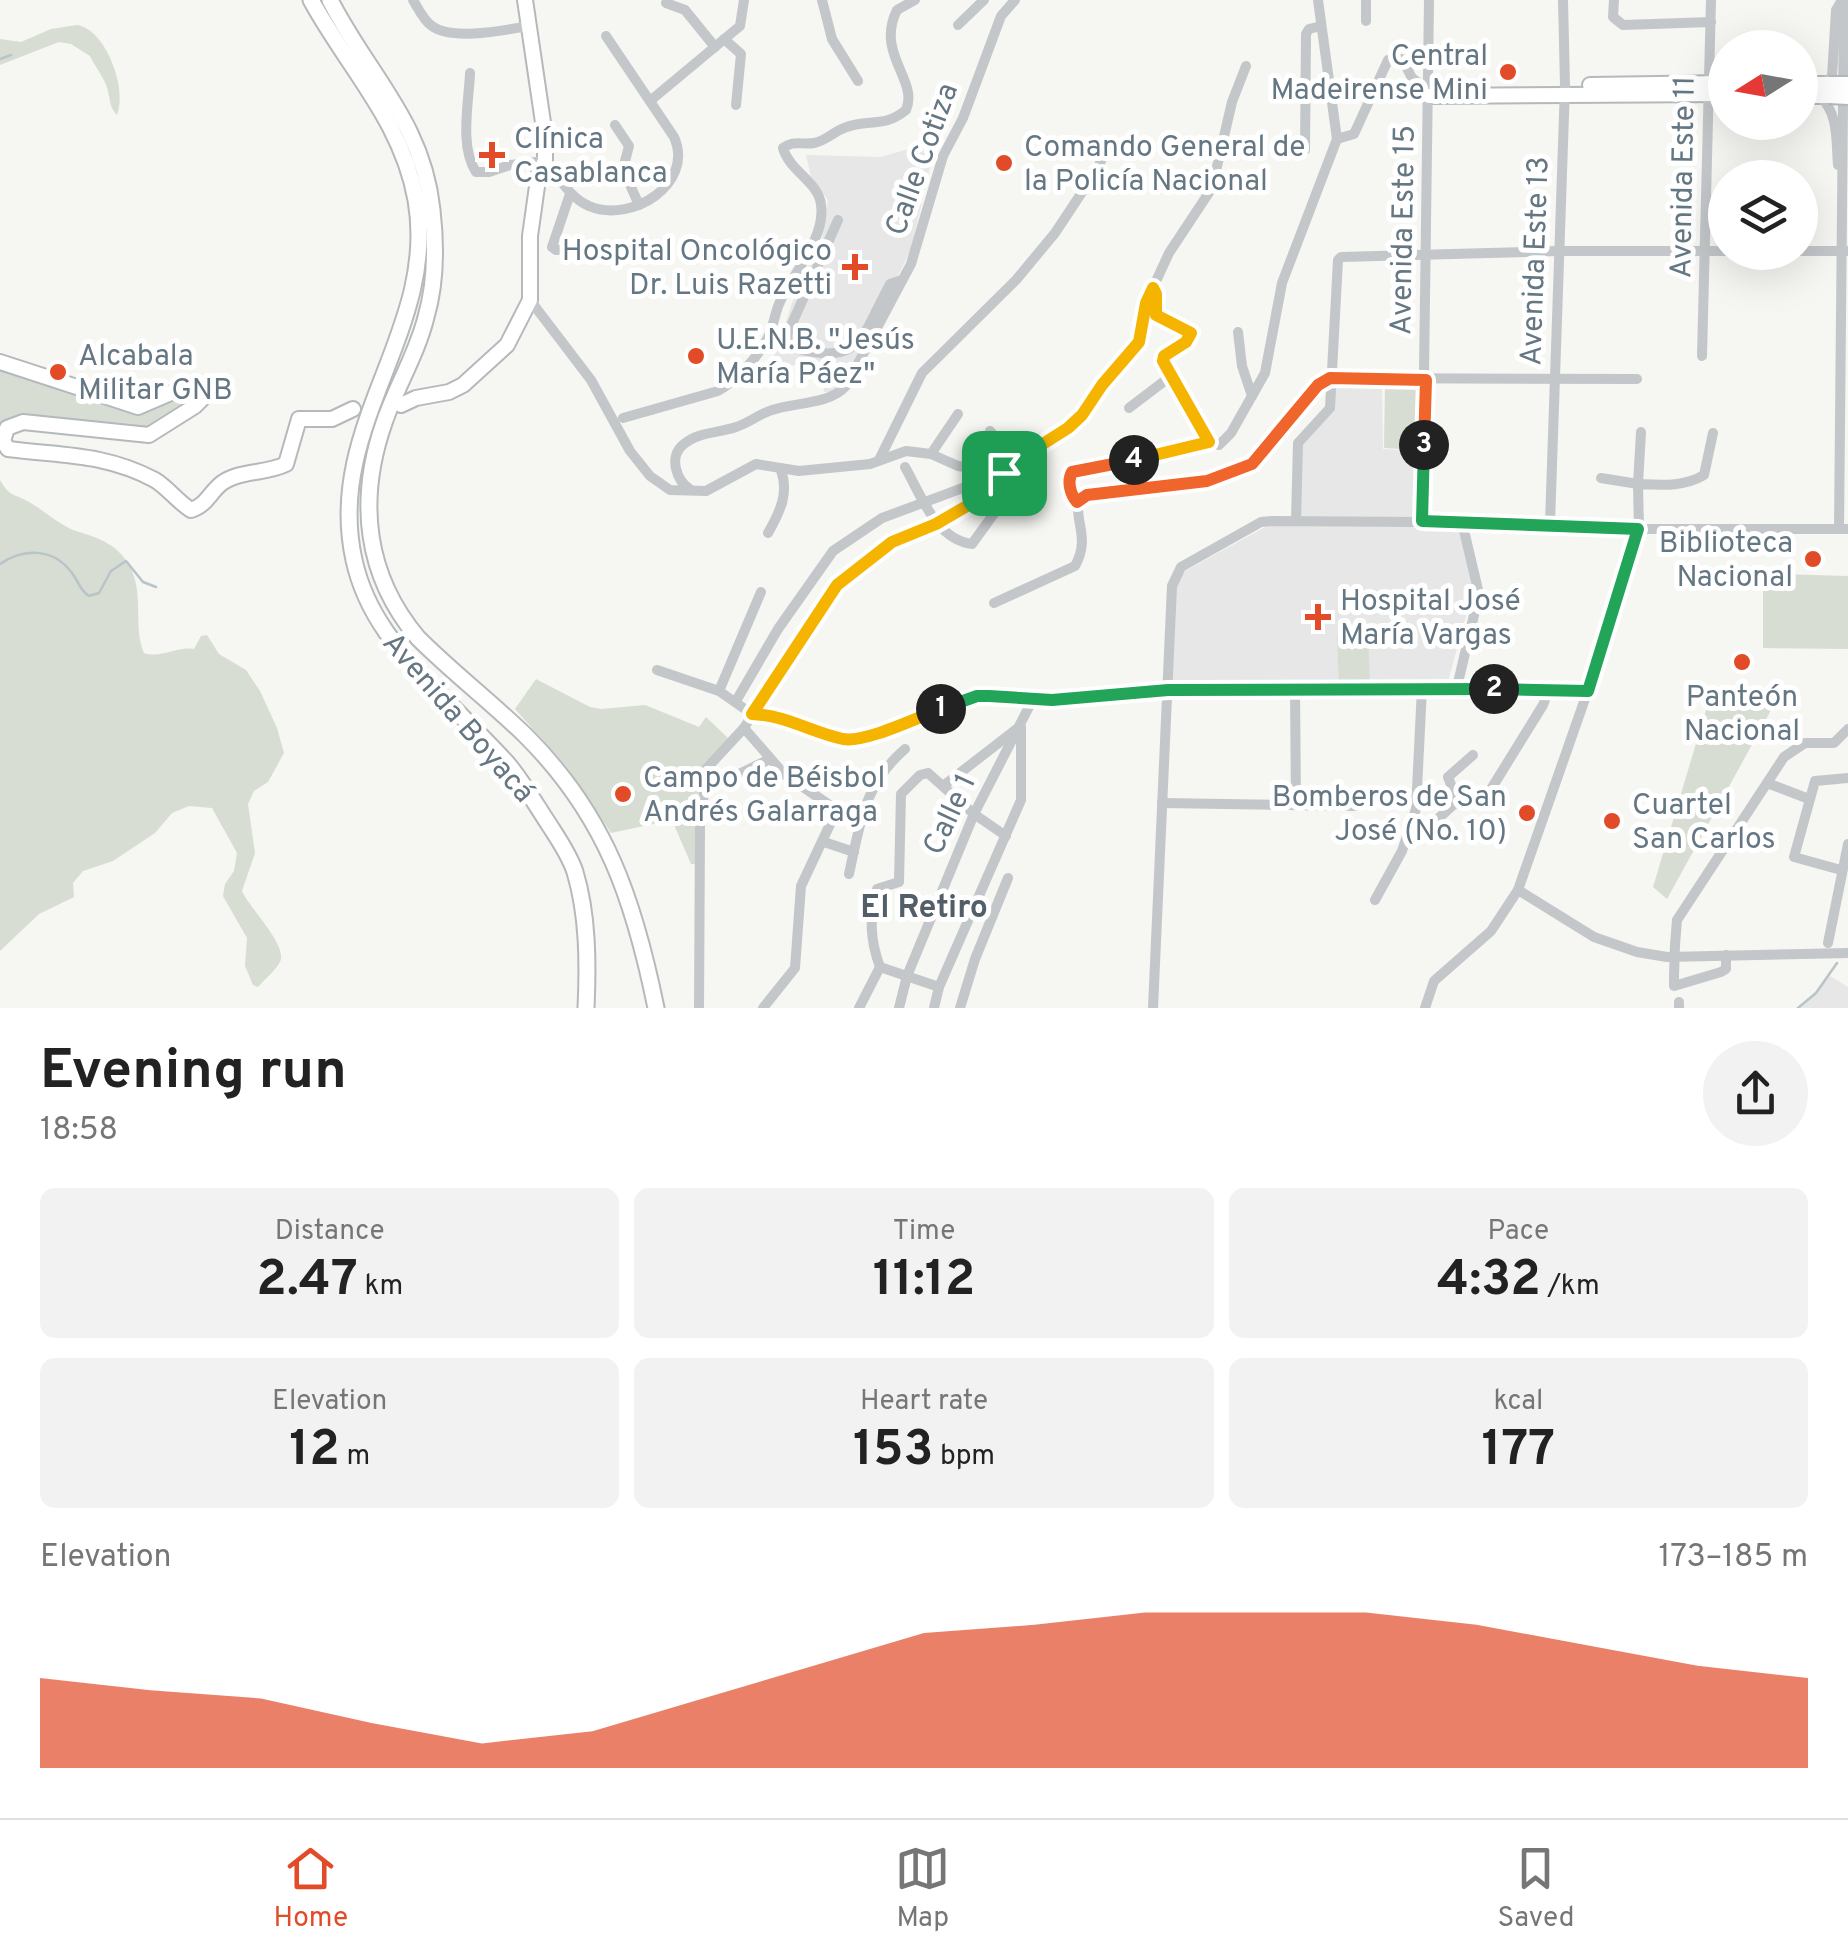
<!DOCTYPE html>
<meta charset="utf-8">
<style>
body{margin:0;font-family:Overpass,sans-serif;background:#f2f2f2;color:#222;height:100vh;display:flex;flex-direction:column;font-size:38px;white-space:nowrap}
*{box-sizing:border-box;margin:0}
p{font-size:32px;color:#767676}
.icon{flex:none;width:55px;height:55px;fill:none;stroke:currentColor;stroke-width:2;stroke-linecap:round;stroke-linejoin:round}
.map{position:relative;height:1008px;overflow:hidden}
.sheet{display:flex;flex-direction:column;background:#fff;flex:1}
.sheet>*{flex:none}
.needle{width:65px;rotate:259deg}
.controls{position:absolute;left:1708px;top:30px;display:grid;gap:20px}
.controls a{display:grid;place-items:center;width:110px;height:110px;border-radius:50%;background:#fff;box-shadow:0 10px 40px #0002;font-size:50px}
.pin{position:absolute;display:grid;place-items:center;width:85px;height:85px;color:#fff;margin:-42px;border-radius:20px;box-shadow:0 5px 15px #0006}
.km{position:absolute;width:50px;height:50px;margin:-25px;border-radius:50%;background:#222;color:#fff;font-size:28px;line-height:50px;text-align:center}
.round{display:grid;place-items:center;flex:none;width:105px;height:105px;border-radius:52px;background:#f2f2f2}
.head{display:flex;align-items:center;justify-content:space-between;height:170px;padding:0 40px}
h1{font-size:55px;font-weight:700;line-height:75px}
.stats{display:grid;grid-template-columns:repeat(3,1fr);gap:15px;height:170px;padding:10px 40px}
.stats div{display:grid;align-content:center;border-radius:15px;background:#f2f2f2;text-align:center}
.stats b{font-size:50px;font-weight:700}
.stats small{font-size:28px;font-weight:400}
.stats p{font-size:28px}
.chart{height:280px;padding:20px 40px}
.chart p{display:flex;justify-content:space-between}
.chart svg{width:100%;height:180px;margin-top:10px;fill:#e14b27;opacity:.7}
.menu{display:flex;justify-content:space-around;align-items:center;height:140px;border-top:2px solid #e0e0e0;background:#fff;font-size:28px;color:#767676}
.menu a{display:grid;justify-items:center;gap:5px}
.menu .selected{color:#e14b27}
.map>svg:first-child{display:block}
</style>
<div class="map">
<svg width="1848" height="1008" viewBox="0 0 1848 1008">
<rect width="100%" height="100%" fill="#f6f6f2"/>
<g fill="#e6e7e6">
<path d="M920,146L932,158L911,249L848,380L832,392H824L823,380L811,367L769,363L777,351L792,303L805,279L810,255L822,238L828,200L811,177L806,155L880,157Z"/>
<path d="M1335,383L1382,384L1383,449L1418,451L1416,519L1300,518L1302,443L1333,409Z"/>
<path d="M1443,525L1460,532L1473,590L1447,685L1172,687L1176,576L1267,526Z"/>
<path d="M1830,976L1848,987V1008H1800Z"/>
</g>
<g fill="#d7ddd3">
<path d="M77,25C106,29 128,90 117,115C108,106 111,97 106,85C102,74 95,67 90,56L71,44L59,42L0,65V39L21,42L51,29Z"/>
<path d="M0,367L122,408L182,394L186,403L175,414L144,428L0,424Z"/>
<path d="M1385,384L1420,385L1418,450L1384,448Z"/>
<path d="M0,480C3,484 5,489 9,492C14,496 18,496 23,499C41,507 58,525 76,531C99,538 120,545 131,569C144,596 133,628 144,653C161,659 176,646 194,649L201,636L207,635L219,654L246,670L260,691L277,728L284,753L268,782L254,791L248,804L255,853L242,891C250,909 288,945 280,962C276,970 264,980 258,987L253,985L245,966L247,938L223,896L225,884L234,871L237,853L212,808L189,806L172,813L155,833L113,861L83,871L73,883L74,897L39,914L0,951Z"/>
<path d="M1777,574L1848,576V649L1763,648V577Z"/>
<path d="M1368,634L1370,684L1339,685L1337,636Z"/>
<path d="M536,679L590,707L601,709L645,705L699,727L706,717L728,738L700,769L695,864H691L672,820L611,833L566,766L515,709Z"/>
<path d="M1710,697L1776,701L1667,899L1653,887Z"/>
</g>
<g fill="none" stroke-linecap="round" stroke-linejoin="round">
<g stroke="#b8c4c8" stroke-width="2.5">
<path d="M0,59L11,55"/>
<path d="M0,564C25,547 56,548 74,576C80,585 80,590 89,596L99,593L111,571L126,561L143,582L156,587"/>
<path d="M1798,1008L1816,993L1837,963"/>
</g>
<g stroke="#b4b9bc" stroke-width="18">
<g id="major">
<path d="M1800,84H1829"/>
<path d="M1590,85L1725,83"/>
<path d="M1429,96L1725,94"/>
<path d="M1800,96H1829"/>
<path d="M0,362L138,407L187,386L200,390L201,400L195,406L149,435L23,422L7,428L3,441L8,449C61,456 104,453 155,480C168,488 178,502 191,510C207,505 210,492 222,483C240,470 266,474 286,464L299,419H332L353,409"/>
<path d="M401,405L416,398L449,392L463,385L507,345L530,300V236L539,172L545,161V136L525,0"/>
</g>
</g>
<g stroke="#b6b9bc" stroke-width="19">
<g id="highway">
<path d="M311,0C348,68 402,121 416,200C439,330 324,426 354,560C366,615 400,653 438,692C461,716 485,739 507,763C523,782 536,805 550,826C559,840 570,856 575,872C588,915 588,964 586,1008"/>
<path d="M330,0C368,75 423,122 432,210C436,245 436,283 426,317C417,354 396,387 384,423C357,500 365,575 418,638C452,672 491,702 526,736C606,816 634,900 656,1008"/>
</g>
</g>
<g stroke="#c3c7ca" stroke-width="10">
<path d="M413,0C418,8 424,21 432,26C452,41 505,30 529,26"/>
<path d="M822,0L832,39L858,81"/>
<path d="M1318,0L1337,139"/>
<path d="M1366,0V21"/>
<path d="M1614,0L1613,17L1623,25L1711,22"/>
<path d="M666,3L685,10L715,47"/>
<path d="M958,25L984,0"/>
<path d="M724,39L741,54L736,105"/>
<path d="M470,73C469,102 459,146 476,172H489L510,165L545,161C559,176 569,198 589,206C631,224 695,184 674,137L606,36"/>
<path d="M1824,82L1832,77L1836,10L1842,0"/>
<path d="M1820,97C1839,113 1836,142 1838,165"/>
<path d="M650,101L740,26L744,0"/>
<path d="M615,125L629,146L623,169L639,205"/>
<path d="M1337,139L1354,134L1388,60L1402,59L1412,78L1429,91"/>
<path d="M1305,150L1306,34L1309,29L1321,26"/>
<path d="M570,194L552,247L556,250L587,248"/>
<path d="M838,220L787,335L789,347C862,366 859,342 890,284L902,280"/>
<path d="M1800,251H1848"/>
<path d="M1154,289L1156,315L1191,333L1186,342L1164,357L1163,361L1209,442L1219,445L1231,433L1265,373L1282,283L1337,139"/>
<path d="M530,300L591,380L630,451L650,476L670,490L706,491L756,464L799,471L870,464L906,451L931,454L958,466L1004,473"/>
<path d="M1238,332L1242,366L1252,396"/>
<path d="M1702,356L1711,0"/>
<path d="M1129,408L1171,376"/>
<path d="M623,418L718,391C736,381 756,359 766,341C773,330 774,316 779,304C791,276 826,238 821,205C819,182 789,171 783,148C793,140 801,145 814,143C826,141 833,132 844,128C868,118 883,129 906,110C919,80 875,54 897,10L915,0"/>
<path d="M931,454L958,414"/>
<path d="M879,460L922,373L1016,280L1055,233L1098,168L1106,149"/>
<path d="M905,467C921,495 936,540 972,544L1016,483V463L990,431"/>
<path d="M1601,478L1638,484L1641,432"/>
<path d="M691,490C676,481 668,456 684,444C698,432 719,433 736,427C749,423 759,414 772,410C795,402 829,405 846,386L911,264L943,156L963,118L1001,16L1015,0"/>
<path d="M1077,502L1071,492L1072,472L1209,442"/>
<path d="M1296,521L1298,443L1330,408L1338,260L1341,257L1558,251H1725"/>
<path d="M1422,521L1429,0"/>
<path d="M1550,523L1565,86L1563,0"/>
<path d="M1839,529L1844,0"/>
<path d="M768,533C780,512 790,492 780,468"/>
<path d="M994,603L1075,566C1092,536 1071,518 1081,497L1207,481L1252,464L1318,385L1331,378L1637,379"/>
<path d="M657,670L719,691L752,714L778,716L845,739L876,733L977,696L1032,701L1168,690L1457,687L1588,691"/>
<path d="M1457,687L1479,594L1462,522"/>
<path d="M1295,690L1296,805"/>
<path d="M719,691L761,592"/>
<path d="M736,701L778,629L833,551L882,518L995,476"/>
<path d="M744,728L784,774L828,804L833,818L801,886L795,968L763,1008"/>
<path d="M737,775L770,759"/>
<path d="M1767,783L1809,799"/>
<path d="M943,786L1018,728"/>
<path d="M1488,794L1543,705L1548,692"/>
<path d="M1162,803L1359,806"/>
<path d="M1414,834L1416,827L1428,828L1454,804L1456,798L1448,777L1473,755"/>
<path d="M824,842L854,852"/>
<path d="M1841,870L1794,857L1815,781L1848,778"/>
<path d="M849,874C860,824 864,784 905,749"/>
<path d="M1518,890L1594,937L1637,952L1667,957L1848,953"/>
<path d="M1375,900L1402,851L1416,809L1422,688"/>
<path d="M1828,943L1848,844"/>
<path d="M1675,945L1677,920L1784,757L1805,743H1834L1848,729"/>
<path d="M880,967C870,940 869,917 877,889L899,882L901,794L920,775L928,773L974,814L1006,836"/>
<path d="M1674,976V986L1721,972L1726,969V955"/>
<path d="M699,1008L700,826L707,768L744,728L796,643L837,585L892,542L936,524L985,496L1016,463L1068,428L1135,348L1141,336L1146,303L1169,253L1212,188L1232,102L1246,66"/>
<path d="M859,1008L880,967L939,987"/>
<path d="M899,1008L907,976L974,814L1032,701"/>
<path d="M934,1008L939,987L1021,800V727"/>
<path d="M960,1008L975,959L1008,878"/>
<path d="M1153,1008L1172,586L1181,567L1261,522L1272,521L1550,523L1639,529H1848"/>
<path d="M1425,1008L1434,981L1491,931L1518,890L1607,636L1639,529L1638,484C1662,485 1684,487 1704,475L1713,433"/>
<path d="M1679,1008V1002"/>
</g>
<use href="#major" stroke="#fff" stroke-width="14"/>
<use href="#highway" stroke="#fff" stroke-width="15"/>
<g stroke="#b4b9bc" stroke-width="18" stroke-linecap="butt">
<g id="major-bridge">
<path d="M1829,84H1848"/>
<path d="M1829,96L1848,97"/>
</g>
</g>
<path stroke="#c3c7ca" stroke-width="10" d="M1674,976L1675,945"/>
<use href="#major-bridge" stroke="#fff" stroke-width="14"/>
</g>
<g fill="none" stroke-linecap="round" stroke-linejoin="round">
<g stroke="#fff" stroke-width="20">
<path id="split-1" d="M941,709C918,717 866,743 843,739C811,732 785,715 752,714L837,585L892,542L936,524L984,496L1004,473"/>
</g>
<g stroke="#fff" stroke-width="20">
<path id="split-2" d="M941,709L977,696H989L1052,700L1168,690L1494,689"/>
</g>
<g stroke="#fff" stroke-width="20">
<path id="split-3" d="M1424,445L1422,521L1638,529L1588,691L1494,689"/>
</g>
<g stroke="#fff" stroke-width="20">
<path id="split-4" d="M1134,460L1072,472C1067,481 1070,494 1077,502L1087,495L1207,481L1252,464L1318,385L1330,378L1426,380L1424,445"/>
</g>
<g stroke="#fff" stroke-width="20">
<path id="split-5" d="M1004,473L1035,449L1068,428L1082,415L1102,385L1139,342L1146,303L1153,288L1156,294V315L1191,333L1186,342L1164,356L1163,361L1209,442L1134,460"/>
</g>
<use href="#split-1" stroke="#f5b400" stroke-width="12"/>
<use href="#split-2" stroke="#22a559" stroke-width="12"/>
<use href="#split-3" stroke="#22a559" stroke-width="12"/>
<use href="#split-4" stroke="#f0652b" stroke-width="12"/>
<use href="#split-5" stroke="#f5b400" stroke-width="12"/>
</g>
<g fill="#e14b27" stroke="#fff" stroke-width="4">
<circle cx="1508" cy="72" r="10"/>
<path d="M487 140h10v10h10v10h-10v10h-10v-10h-10v-10h10z"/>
<circle cx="1004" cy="163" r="10"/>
<path d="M850 252h10v10h10v10h-10v10h-10v-10h-10v-10h10z"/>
<circle cx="696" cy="356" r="10"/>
<circle cx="58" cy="372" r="10"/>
<circle cx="1813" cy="559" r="10"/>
<path d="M1313 602h10v10h10v10h-10v10h-10v-10h-10v-10h10z"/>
<circle cx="1742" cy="662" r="10"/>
<circle cx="623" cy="794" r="10"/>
<circle cx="1527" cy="813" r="10"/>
<circle cx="1612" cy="821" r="10"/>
</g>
<g text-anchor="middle" stroke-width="10" stroke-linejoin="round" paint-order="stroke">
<g font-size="30" fill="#657783" stroke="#fff" text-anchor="start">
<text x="1488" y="65" text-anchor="end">Central<tspan x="1488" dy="34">Madeirense Mini</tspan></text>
<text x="514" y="148">Clínica<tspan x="514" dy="34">Casablanca</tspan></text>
<text x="1024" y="156">Comando General de<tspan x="1024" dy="34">la Policía Nacional</tspan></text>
<text x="832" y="260" text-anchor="end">Hospital Oncológico<tspan x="832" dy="34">Dr. Luis Razetti</tspan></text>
<text x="716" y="349">U.E.N.B. "Jesús<tspan x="716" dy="34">María Páez"</tspan></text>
<text x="78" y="365">Alcabala<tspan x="78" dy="34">Militar GNB</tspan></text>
<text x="1793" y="552" text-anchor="end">Biblioteca<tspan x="1793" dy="34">Nacional</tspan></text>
<text x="1340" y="610">Hospital José<tspan x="1340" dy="34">María Vargas</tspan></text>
<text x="1742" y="706" text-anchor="middle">Panteón<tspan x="1742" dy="34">Nacional</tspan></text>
<text x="643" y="787">Campo de Béisbol<tspan x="643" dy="34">Andrés Galarraga</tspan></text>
<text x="1507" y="806" text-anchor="end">Bomberos de San<tspan x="1507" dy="34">José (No. 10)</tspan></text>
<text x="1632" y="814">Cuartel<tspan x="1632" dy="34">San Carlos</tspan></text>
</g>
<g font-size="30" fill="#657783" stroke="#fff">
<text transform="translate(921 159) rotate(-70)" y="10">Calle Cotiza</text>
<text transform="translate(1682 177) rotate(-89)" y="10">Avenida Este 11</text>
<text transform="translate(1402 230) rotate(-89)" y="10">Avenida Este 15</text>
<text transform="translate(1534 261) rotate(-88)" y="10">Avenida Este 13</text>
<text transform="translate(459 717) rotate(49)" y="10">Avenida Boyacá</text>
<text transform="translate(949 814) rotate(-65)" y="10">Calle 1</text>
</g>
<g font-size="32" font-weight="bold" fill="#535f68" stroke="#fff">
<text x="924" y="917">El Retiro</text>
</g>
</g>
</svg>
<div class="controls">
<a><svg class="needle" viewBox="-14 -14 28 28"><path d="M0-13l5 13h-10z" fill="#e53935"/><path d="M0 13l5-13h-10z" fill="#767676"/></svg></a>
<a><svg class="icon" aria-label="layers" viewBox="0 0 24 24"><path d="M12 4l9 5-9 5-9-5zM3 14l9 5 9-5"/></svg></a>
</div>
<div class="pin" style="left:1004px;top:473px;background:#1e9e55"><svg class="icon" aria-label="arrive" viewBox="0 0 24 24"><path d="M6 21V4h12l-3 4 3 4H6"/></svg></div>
<b class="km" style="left:941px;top:709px">1</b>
<b class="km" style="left:1494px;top:689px">2</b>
<b class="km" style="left:1424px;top:445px">3</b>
<b class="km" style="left:1134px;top:460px">4</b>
</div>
<section class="sheet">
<div class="head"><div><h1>Evening run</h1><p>18:58</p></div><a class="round"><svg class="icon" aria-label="share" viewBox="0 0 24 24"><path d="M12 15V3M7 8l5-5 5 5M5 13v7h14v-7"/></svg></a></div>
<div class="stats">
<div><p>Distance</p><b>2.47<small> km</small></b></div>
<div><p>Time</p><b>11:12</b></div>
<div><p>Pace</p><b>4:32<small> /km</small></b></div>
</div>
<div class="stats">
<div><p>Elevation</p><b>12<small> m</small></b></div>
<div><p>Heart rate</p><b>153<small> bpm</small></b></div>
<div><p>kcal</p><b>177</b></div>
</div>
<div class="chart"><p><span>Elevation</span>173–185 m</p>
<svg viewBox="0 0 160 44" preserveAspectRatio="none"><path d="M0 44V22L10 25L20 27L30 33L40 38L50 35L60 27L70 19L80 11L90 9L100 6L110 6L120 6L130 9L140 14L150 19L160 22V44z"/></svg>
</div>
</section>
<nav class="menu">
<a class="selected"><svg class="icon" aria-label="home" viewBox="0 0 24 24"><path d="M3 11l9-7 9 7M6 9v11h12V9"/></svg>Home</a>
<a><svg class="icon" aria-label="map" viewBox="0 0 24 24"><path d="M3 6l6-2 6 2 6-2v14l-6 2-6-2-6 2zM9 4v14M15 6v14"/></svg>Map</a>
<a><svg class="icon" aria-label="saved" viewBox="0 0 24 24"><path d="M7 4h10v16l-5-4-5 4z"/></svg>Saved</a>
</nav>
